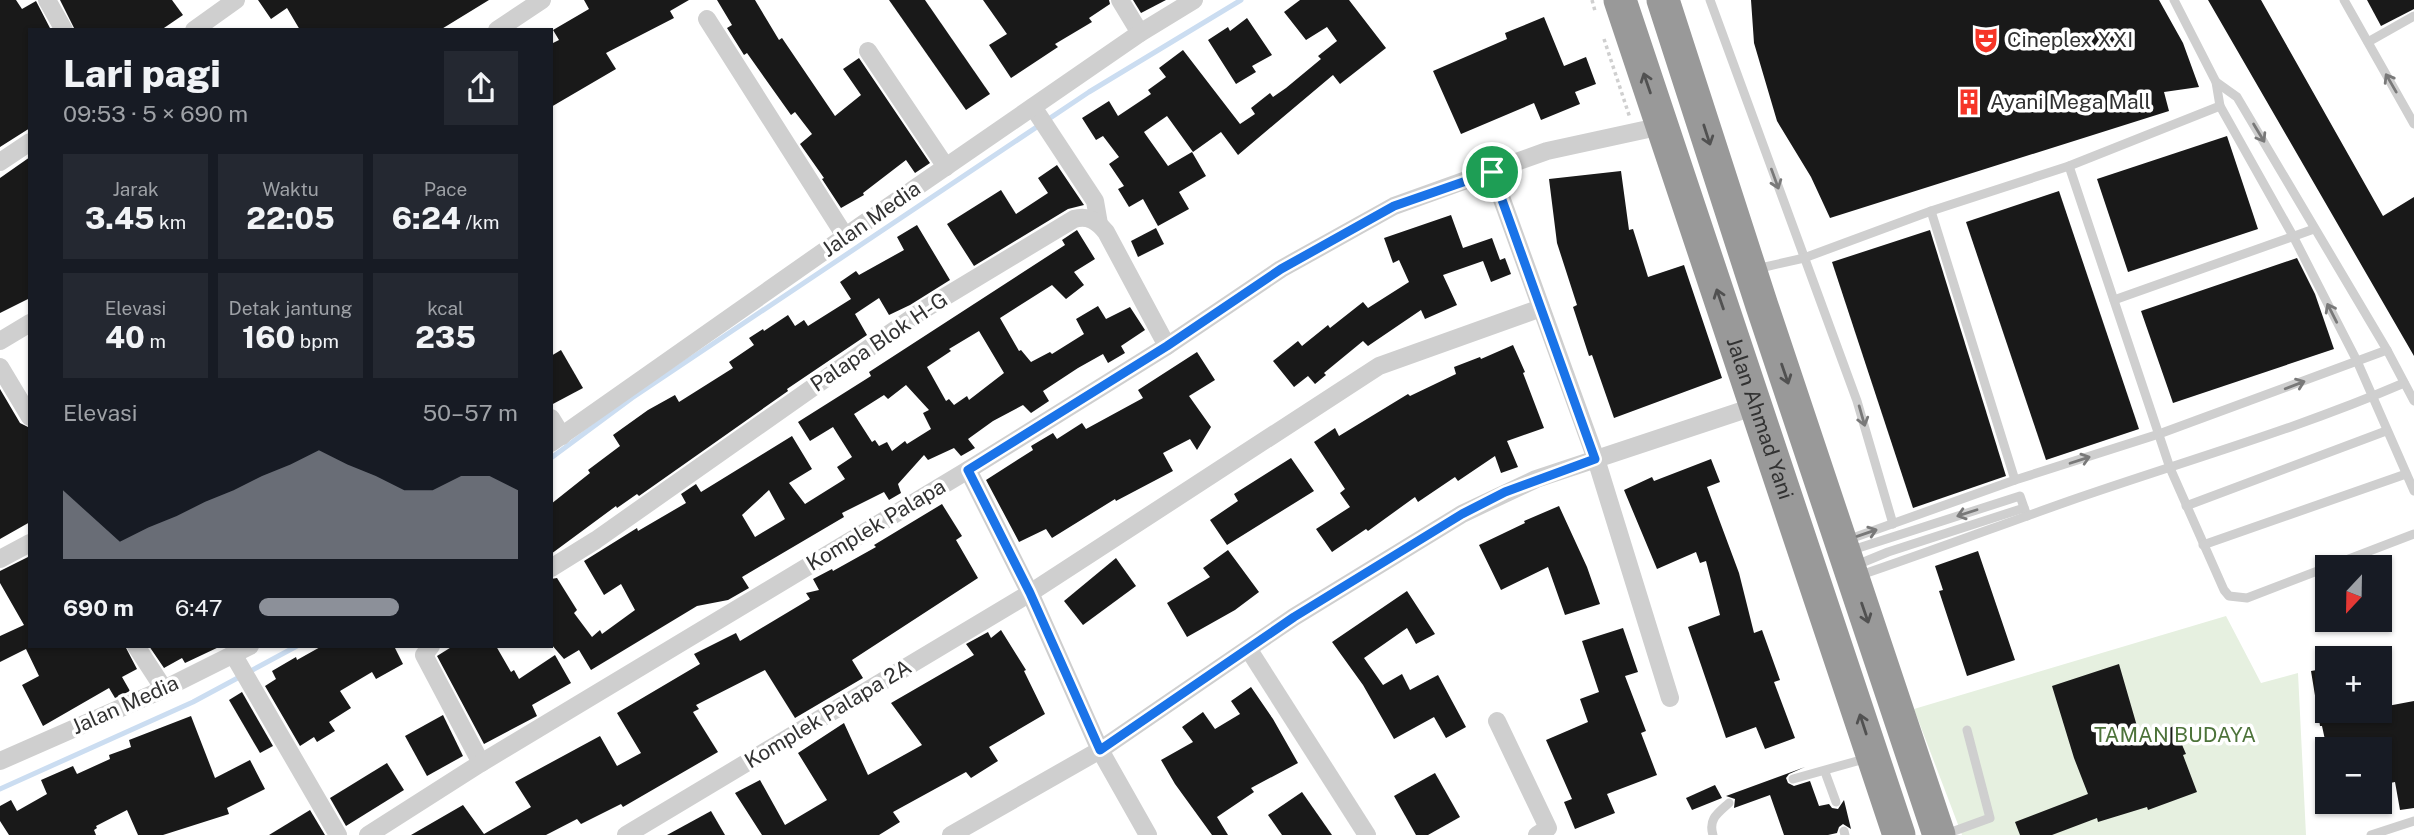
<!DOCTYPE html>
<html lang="id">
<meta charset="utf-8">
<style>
body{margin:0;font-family:"Public Sans",sans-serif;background:#242831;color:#f1f3f6;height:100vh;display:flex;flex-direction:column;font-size:26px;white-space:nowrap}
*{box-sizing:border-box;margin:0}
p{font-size:23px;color:#9ea1a6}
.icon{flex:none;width:38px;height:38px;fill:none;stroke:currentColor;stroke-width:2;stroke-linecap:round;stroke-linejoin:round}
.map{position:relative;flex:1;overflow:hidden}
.side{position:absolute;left:28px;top:28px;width:525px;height:620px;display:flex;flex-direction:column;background:#171b24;border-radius:0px;box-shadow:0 2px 5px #0004}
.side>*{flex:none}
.needle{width:46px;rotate:202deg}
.fabs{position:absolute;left:2315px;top:555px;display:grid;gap:14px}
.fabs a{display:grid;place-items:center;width:77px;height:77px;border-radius:0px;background:#171b24;box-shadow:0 2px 5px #0004;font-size:35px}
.pin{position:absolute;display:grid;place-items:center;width:60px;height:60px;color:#fff;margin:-30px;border:4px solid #fff;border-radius:50%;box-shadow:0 2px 7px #0007}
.round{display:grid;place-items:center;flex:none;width:74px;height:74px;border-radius:0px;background:#242831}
.summary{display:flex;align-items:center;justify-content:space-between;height:119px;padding:0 35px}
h1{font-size:38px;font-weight:800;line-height:52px}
.figures{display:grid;grid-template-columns:repeat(3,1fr);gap:10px;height:119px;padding:7px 35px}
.figures div{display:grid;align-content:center;border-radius:0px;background:#242831;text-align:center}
.figures b{font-size:30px;font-weight:800}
.figures small{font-size:19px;font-weight:400}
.figures p{font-size:19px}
.chart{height:196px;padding:14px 35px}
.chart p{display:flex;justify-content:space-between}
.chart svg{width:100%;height:126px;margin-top:7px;fill:#8c9099;opacity:.7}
ul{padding:0 35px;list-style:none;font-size:23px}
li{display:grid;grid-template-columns:112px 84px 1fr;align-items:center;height:52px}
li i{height:18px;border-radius:9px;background:#8c9099}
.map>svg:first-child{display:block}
</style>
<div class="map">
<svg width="2414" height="835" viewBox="0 0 2414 835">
<rect width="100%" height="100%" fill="#fff"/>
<path fill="#e6f0e0" d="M2226,616L2261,683L2298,673L2306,835H1962L1914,709Z"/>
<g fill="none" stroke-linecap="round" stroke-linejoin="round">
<g stroke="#cbddf1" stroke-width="5">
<path d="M551,458L632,398L1089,92L1241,0"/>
<path d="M0,789L193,702L297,646"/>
</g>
</g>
<g fill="#191919" fill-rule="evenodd">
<path d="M0,0H16L22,9L36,1L51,30H30V128L0,147Z"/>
<path d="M60,0H172L183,15L161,30H75Z"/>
<path d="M258,0H489L440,30H300L287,8L271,19Z"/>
<path d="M584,0H689L670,11L674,18L606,53L616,69L551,107V44L559,40L553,30L589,9Z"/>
<path d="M717,0H755L779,40L782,38L835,116L861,95L843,69L859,58L930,163L915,173L906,160L863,193L864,195L841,208L822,179L824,178L800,144L812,134L795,112L791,115L747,53L744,55L727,28L732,25Z"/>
<path d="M889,0H925L990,94L966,110Z"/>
<path d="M983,0H1109L1110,4L1089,18L1092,22L1055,44L1058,47L1011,78L989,45L1007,34Z"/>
<path d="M1133,0H1166L1141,13Z"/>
<path d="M1300,0H1349L1386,48L1340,84L1333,75L1238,155L1221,132L1193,152L1167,116L1144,132L1146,135L1168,166L1192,152L1206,176L1179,192L1189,209L1158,226L1143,199L1129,207L1118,189L1124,186L1109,164L1119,157L1103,136L1096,140L1082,118L1109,101L1118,116L1151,94L1148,90L1166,77L1159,68L1183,50L1240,124L1255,114L1251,108L1270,93L1273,97L1286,88L1321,59L1318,56L1337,41L1327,27L1306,40L1284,12Z"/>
<path d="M1751,0H2159L2183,43L2199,87L2164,92L2169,111L1830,218L1811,177L1777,121L1754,43Z"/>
<path d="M2208,0H2261L2383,216L2414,197V356Z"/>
<path d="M2367,0H2414V9L2381,26Z"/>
<path d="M1544,17L1564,66L1586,57L1596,84L1575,92L1580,104L1541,120L1534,103L1461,134L1433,71L1507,39L1505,33Z"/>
<path d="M1247,18L1272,55L1252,66L1256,72L1236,84L1208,40L1228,27L1230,31Z"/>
<path d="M2227,136L2258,229L2128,272L2097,179Z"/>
<path d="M30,157V298L0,313V178Z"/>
<path d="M1057,165L1084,205L1068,209L974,266L947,224L1001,190L1016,214L1048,193L1038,178Z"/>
<path d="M1621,171L1629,230L1633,229L1648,277L1684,265L1722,378L1614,418L1592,355L1589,356L1573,307L1577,305L1557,243L1549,179Z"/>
<path d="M2059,191L2139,429L2046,460L1966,222Z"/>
<path d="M1451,215L1463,248L1492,238L1500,260L1505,258L1511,274L1491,282L1483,261L1443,275L1457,305L1425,319L1421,310L1368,346L1363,341L1324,373L1326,375L1315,384L1308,376L1294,387L1273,361L1298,341L1302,346L1328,325L1330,328L1363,302L1368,308L1409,282L1399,260L1393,263L1384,238Z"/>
<path d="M917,225L950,280L910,305L889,315L879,298L855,314L867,335L787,389L788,391L639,496L637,494L617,508L616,506L551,554V504L590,473L588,470L620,446L613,435L648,410L675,395L679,402L733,368L729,362L754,345L749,338L763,329L764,331L788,315L795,326L804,320L808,326L851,299L840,282L856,271L859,275L904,250L897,237Z"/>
<path d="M1156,228L1164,244L1138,257L1131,241Z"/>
<path d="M1077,230L1095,259L1074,272L1084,285L1066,299L1052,285L1000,318L1019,351L1021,350L1031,362L1050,352L1052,354L1084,334L1076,319L1098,306L1106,319L1130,307L1145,330L1121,346L1125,353L1108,363L1103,354L1078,368L1043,391L1049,401L1031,413L1023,405L993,421L968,439L975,448L961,456L954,448L928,460L924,455L898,484L901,493L889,500L884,492L842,513L844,517L742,577L749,588L728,600L697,606L591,670L579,650L564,659L551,644V579L557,578L577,610L574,613L592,637L600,630L602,634L635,610L621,584L604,595L584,561L637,528L638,531L686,503L681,494L696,484L701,492L792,436L812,469L789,483L805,504L845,479L837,467L852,457L833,427L810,441L798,422L871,376L869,372L1065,245L1062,240ZM979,331L1004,373L969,400L967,396L954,405L949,399L946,401L927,367L951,351L949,349ZM906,385L929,410L923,413L931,429L907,444L905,441L892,451L887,442L879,446L875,440L872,442L854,414L884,395L888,399ZM769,490L785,519L755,537L742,515Z"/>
<path d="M1930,230L2006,476L1913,508L1832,262Z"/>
<path d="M2297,258L2315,294L2334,349L2173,403L2141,311Z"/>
<path d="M1513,345L1525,372L1523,373L1544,428L1507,441L1518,467L1501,473L1495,456L1458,481L1455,477L1418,502L1415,497L1368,531L1366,529L1332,552L1316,529L1350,507L1340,493L1345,489L1314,442L1335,428L1339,436L1408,394L1410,396L1456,374L1454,367L1480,357L1481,359Z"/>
<path d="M561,350L583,388L551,405V356Z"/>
<path d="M1197,352L1215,380L1189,396L1211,427L1197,450L1190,439L1163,453L1173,471L1116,501L1115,499L1052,538L1046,529L1019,542L986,480L1033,450L1031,446L1053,433L1057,439L1082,423L1086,429L1143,398L1138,390Z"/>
<path d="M0,389L20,423L30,428V522L0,539Z"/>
<path d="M1291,458L1314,491L1227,545L1210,520L1238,501L1234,494Z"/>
<path d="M1711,459L1720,482L1707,487L1739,573L1754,633L1762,630L1780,680L1774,682L1795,738L1765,749L1756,727L1726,738L1688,627L1720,615L1706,561L1700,563L1696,552L1657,569L1624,490L1652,477L1654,481Z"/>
<path d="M942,504L962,536L956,540L978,578L852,660L863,678L795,718L765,670L696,705L699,709L693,712L718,752L623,807L621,804L581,824L577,819L546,835H411L463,805L484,834L531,807L515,782L600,736L617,766L641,753L617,713L700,664L694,654L736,633L740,641L810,599L806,593L819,590L813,579L832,569L833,571L876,547L874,545Z"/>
<path d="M1559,506L1587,567L1600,604L1565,615L1548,567L1501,590L1479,545L1525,523L1524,521Z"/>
<path d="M1228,550L1259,592L1235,610L1187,637L1167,603L1210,577L1203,568Z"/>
<path d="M1978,551L2015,660L1967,676L1939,591L1943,590L1935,566Z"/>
<path d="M30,556V646H125L137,669L122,677L130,691L115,698L109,688L43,726L22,685L39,676L26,649L0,662V636L24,625L0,583V571Z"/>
<path d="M1116,558L1136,586L1083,625L1064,601Z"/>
<path d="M1407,591L1435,634L1416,644L1407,628L1364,658L1383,685L1402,674L1410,690L1438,675L1466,727L1446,738L1434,717L1394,739L1363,685L1332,642Z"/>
<path d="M1623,628L1638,672L1625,676L1646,731L1641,733L1657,775L1607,794L1615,813L1575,829L1564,802L1572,799L1546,740L1588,722L1580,699L1599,692L1582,641Z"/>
<path d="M1001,630L1026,670L1024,671L1045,714L989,747L998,761L971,778L966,772L893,812L900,822L879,835H762L735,793L760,780L785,825L827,800L798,753L844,723L868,775L922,745L891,703L974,655L966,644L988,632L991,638Z"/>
<path d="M149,646H221L185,663L182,658L164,668Z"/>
<path d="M322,646H394L403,664L376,679L372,672L340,691L351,708L329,722L335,731L317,742L314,737L300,746L265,686L276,679L272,671L296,657L297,660Z"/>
<path d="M453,646H496L511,672L514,670L519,679L555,655L571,683L532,705L537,716L484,744L437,656Z"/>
<path d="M2119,664L2141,740L2174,726L2186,754L2183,755L2197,792L2148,810L2147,807L2098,822L2097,818L2052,835H2020L2015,822L2088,794L2074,758L2052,686Z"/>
<path d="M2328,668V710H2383L2382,707L2414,701V808L2400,810L2395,782L2380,785V749H2327L2322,726H2320L2311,671Z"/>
<path d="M1251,687L1273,719L1298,763L1251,788L1254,792L1217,817L1228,835H1212L1175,784L1161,760L1193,742L1182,727L1203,712L1215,729L1240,714L1231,701Z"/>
<path d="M242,692L273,746L260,753L229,700Z"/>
<path d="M443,715L463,756L427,776L405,736Z"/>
<path d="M191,716L215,778L250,760L265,789L227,808L229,814L163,835H138L127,810L96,826L97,828L94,830L96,835H9L0,821V806L11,800L17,811L47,794L41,780L73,766L77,774L110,759L109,755L131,747L129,740Z"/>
<path d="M387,763L404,790L346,826L330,798Z"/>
<path d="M1805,767L1789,774L1786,778L1788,783L1794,786L1810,781L1819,806L1829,804L1832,808L1838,809L1844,800L1851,829L1843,824L1839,827L1837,833L1828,835H1784L1770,795L1734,808L1735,799L1726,796Z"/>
<path d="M1435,773L1460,817L1428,835H1416L1394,796Z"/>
<path d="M1715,785L1722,798L1692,810L1686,798Z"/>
<path d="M1302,792L1332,835H1282L1268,815Z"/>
<path d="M310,810L325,835H269Z"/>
<path d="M711,811L725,835H667Z"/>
</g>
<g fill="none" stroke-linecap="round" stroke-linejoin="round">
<g stroke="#cfcfcf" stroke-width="3.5" stroke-dasharray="3.5 3.5" stroke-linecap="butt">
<path d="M1592,0L1595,11"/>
<path d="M1604,39L1630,118"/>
</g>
<g stroke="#cfcfcf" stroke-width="9">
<path d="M1710,0L1857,401L1893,524"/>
<path d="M2174,0L2216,82L2220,106L2293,236L2357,361L2414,491"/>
<path d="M2344,0L2414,124"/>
<path d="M2368,42L2414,16"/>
<path d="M2216,82L2237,97L2387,350L2414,401"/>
<path d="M2069,166L2170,468L2224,590L2229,596L2247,598L2414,534"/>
<path d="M1931,211L2015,480"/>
<path d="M1756,269L1804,258L1931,211L2069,166L2220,106"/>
<path d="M2114,300L2314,229"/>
<path d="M2186,506L2386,431"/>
<path d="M1847,540L2015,480L2159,434L2387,350"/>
<path d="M2203,545L2406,474"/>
<path d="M1849,551L2020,496L2027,516"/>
<path d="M1854,566L1888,552L2024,508"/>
<path d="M1858,576C1929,552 1998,526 2069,501C2181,462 2295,430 2404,383"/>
<path d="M1825,772L1836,802"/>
<path d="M1793,779L1868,758"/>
<path d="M1844,831L1845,835"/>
<path d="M1946,834L1990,818L1967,730"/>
<path d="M1713,835C1708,819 1718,813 1729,803"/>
<path d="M2371,835L2414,821"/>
</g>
<g stroke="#cfcfcf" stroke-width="18">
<path d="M47,0L64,30"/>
<path d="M1120,0L1140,33"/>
<path d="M707,19L845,236"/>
<path d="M194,30L236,0"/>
<path d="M497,30L542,0"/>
<path d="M868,51L946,167"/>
<path d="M1033,107L1095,201L1099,224"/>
<path d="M0,162L30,142"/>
<path d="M1492,172L1596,459L1670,698"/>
<path d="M0,341L30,323"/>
<path d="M0,367L30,417"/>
<path d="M551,418L562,436"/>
<path d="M551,443L860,226L1140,33L1194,0"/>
<path d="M968,470L1030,593L1100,750L1148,835"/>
<path d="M0,559L30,543"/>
<path d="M551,568L596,540L923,310L1074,219C1088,215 1097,221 1106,232L1167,346"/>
<path d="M136,646L164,689"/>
<path d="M431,646L424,655L481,763"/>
<path d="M1249,650L1367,835"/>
<path d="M233,654L338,835"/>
<path d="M1497,721L1548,828L1537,835"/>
<path d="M0,761L164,689L250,646"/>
<path d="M368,835L481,763L968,470L1167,346L1281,269L1394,206L1547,151L1662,126"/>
<path d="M626,835L1030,593L1379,366L1541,308"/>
<path d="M951,835L1100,750L1294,617L1462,514L1536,479L1756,406"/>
</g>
<g stroke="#999" stroke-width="33">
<path id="s1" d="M1620,0L1899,835"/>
<path d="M1663,0L1762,306L1939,835"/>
</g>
</g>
<defs><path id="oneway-shaft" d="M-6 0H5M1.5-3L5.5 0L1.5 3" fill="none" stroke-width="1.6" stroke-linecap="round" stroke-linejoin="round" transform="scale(1.75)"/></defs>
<g stroke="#515151">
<use href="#oneway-shaft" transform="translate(1647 83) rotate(-109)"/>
<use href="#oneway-shaft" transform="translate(1707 135) rotate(72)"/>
<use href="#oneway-shaft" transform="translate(1720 299) rotate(-109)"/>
<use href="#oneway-shaft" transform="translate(1785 374) rotate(71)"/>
<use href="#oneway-shaft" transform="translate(1865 613) rotate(71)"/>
<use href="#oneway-shaft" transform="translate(1863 724) rotate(-108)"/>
</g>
<g stroke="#797979">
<use href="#oneway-shaft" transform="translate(2391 83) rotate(-120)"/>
<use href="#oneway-shaft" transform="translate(2259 133) rotate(59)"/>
<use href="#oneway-shaft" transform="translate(1775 179) rotate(70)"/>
<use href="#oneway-shaft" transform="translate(2332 313) rotate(-117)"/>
<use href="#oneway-shaft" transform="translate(2295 385) rotate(-21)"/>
<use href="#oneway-shaft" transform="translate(1862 416) rotate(74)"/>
<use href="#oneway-shaft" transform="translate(2080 460) rotate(-18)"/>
<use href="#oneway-shaft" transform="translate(1967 513) rotate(162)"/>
<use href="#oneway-shaft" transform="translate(1867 533) rotate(-19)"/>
</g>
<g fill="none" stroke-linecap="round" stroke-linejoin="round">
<g stroke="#fff" stroke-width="14">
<path id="route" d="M1492,172L1595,459L1505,492L1462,514L1294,617L1100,750L1030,593L968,470L1167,346L1281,269L1394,206Z"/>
</g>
<use href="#route" stroke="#1a73e8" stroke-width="9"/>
</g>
<defs>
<g id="theatre-bare" transform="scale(2.1)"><path d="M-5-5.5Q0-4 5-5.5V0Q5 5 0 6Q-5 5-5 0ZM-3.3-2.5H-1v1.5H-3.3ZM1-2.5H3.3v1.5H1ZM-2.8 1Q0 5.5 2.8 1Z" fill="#f63527" stroke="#fff" stroke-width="2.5" paint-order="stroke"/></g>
<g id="building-bare" transform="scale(2.1)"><path d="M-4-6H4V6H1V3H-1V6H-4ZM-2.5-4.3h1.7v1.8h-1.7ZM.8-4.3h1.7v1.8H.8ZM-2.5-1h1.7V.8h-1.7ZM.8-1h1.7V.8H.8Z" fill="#f63527" stroke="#fff" stroke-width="2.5" paint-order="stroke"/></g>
</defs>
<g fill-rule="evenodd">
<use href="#theatre-bare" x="1986" y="40"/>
<use href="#building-bare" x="1969" y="102"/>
</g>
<g text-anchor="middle" stroke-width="7" stroke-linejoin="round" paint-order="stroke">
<g font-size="21" fill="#323232" stroke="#fff" text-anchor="start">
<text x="2007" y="47">Cineplex XXI</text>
<text x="1990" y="109">Ayani Mega Mall</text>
</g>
<g font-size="21" fill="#323232" stroke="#fff">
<text transform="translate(871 219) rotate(-35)" y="7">Jalan Media</text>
<text transform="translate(879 342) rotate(-34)" y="7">Palapa Blok H-G</text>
<text dy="7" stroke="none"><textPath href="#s1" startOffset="441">Jalan Ahmad Yani</textPath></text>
<text transform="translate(876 525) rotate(-31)" y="7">Komplek Palapa</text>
<text transform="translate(125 705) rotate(-24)" y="7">Jalan Media</text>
<text transform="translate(828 714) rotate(-31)" y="7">Komplek Palapa 2A</text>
</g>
<g font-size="21" fill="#4d733a" stroke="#fff">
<text x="2175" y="742">TAMAN BUDAYA</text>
</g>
</g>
</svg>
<div class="fabs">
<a><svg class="needle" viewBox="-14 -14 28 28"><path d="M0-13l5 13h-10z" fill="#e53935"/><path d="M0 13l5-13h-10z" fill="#9ea1a6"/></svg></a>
<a>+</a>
<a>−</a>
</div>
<div class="pin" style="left:1492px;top:172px;background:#1e9e55"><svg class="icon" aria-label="arrive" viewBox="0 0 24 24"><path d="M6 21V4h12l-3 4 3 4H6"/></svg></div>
<section class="side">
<div class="summary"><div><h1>Lari pagi</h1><p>09:53 · 5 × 690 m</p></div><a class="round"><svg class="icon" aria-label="share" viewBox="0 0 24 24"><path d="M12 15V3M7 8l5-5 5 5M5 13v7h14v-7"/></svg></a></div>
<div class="figures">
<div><p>Jarak</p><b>3.45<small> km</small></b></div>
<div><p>Waktu</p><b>22:05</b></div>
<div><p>Pace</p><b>6:24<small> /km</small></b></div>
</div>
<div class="figures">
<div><p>Elevasi</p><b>40<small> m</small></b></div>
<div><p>Detak jantung</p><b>160<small> bpm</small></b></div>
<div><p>kcal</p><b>235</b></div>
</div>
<div class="chart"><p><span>Elevasi</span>50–57 m</p>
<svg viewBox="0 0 160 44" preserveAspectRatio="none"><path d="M0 44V20L10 29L20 38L30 33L40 29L50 24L60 20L70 15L80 11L90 6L100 11L110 15L120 20L130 20L140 15L150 15L160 20V44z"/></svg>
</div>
<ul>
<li><b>690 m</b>6:47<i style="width:54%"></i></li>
</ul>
</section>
</div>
